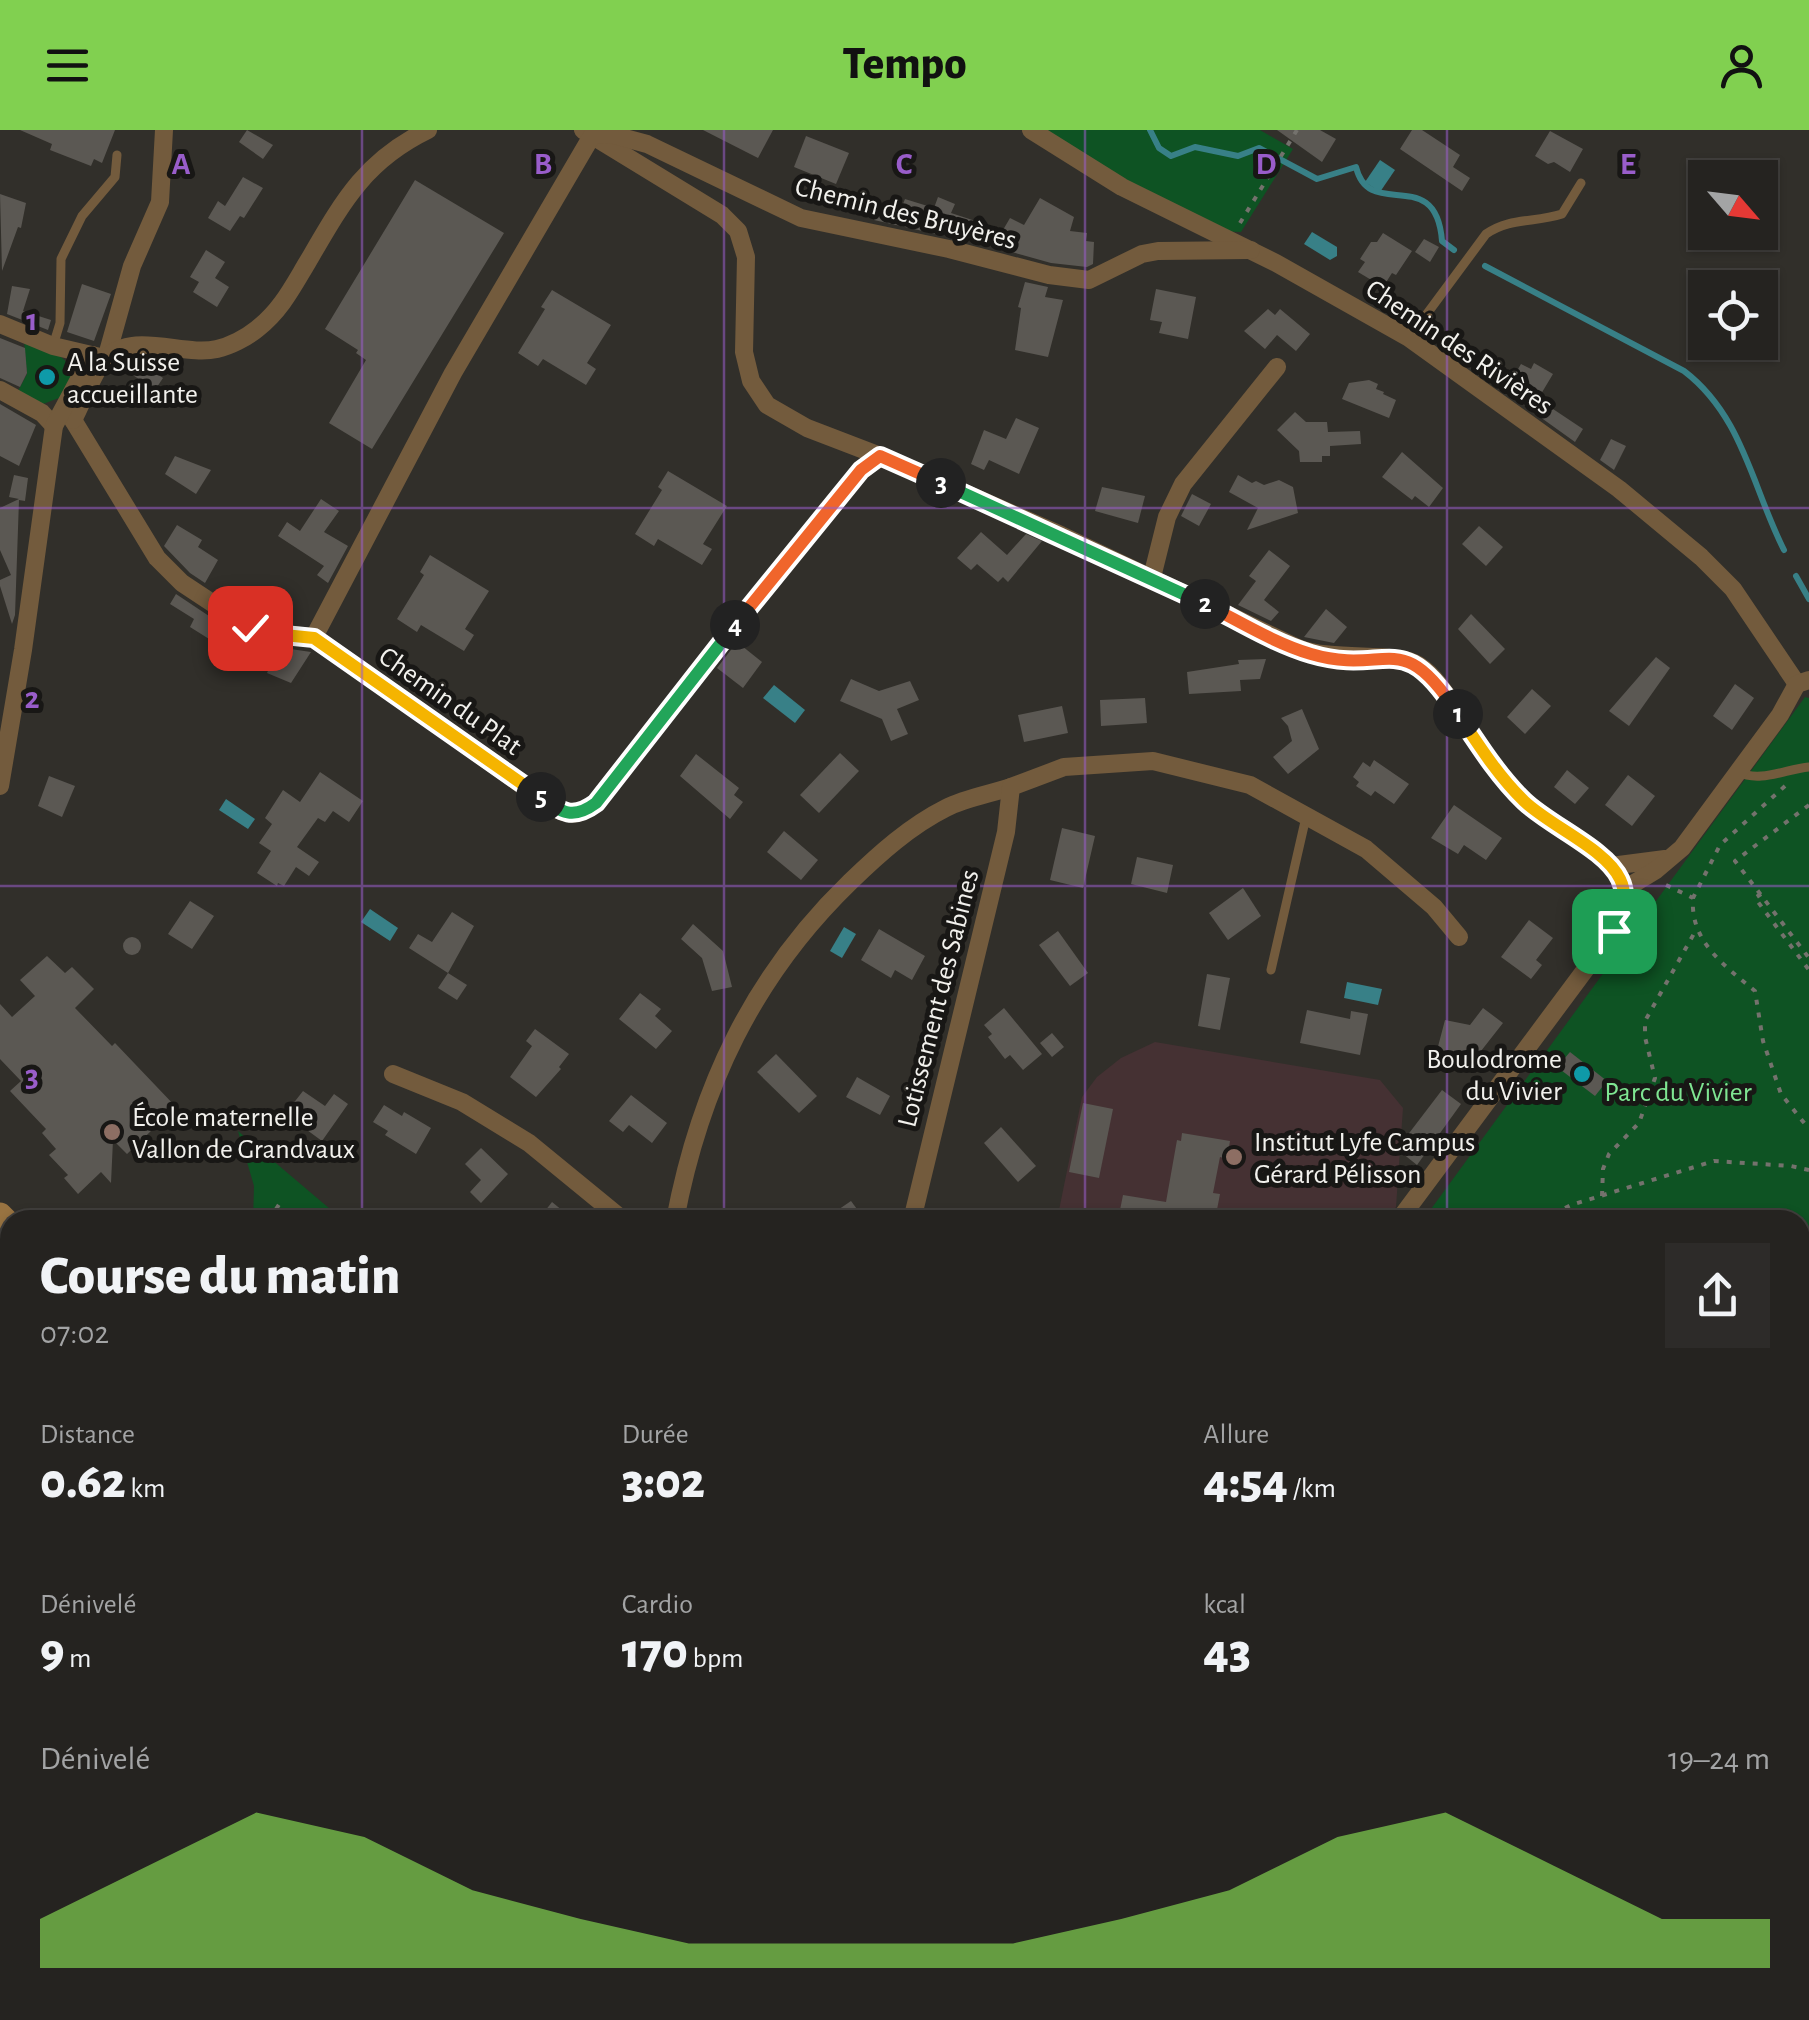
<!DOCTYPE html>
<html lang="fr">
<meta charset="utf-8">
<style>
body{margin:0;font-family:"Alegreya Sans",sans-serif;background:#2d2b29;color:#f1f3f6;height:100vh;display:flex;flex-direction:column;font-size:38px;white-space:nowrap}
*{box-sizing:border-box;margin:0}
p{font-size:32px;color:#a3a4a5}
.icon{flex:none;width:55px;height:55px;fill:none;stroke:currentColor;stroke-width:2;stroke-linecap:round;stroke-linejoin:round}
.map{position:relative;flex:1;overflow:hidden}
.details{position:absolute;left:0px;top:1080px;width:1810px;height:810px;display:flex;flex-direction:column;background:#252320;border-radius:30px 30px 0 0;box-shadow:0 2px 8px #0004,0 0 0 2px #42403e}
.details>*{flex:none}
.needle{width:65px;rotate:118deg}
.controls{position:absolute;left:1688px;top:30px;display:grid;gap:20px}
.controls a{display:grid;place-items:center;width:90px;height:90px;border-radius:0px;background:#252320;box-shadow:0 2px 8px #0004,0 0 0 2px #42403e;font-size:50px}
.pin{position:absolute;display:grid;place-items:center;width:85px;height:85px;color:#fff;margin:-42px;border-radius:20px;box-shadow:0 5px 15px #0006}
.km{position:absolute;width:50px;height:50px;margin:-25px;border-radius:50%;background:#222;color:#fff;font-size:28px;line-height:50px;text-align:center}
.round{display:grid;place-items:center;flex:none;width:105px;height:105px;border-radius:0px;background:#2d2b29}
.overview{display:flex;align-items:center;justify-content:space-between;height:170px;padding:0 40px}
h1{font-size:55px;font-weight:800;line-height:75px}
.metrics{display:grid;grid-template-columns:repeat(3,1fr);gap:15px;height:170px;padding:10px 40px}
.metrics div{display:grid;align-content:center}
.metrics b{font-size:50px;font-weight:800}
.metrics small{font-size:28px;font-weight:400}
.metrics p{font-size:28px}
.chart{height:280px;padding:20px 40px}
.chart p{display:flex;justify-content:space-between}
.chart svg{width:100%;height:180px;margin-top:10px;fill:#81d050;opacity:.7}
header{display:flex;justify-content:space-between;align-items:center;height:130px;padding:0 40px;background:#81d050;color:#111;font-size:45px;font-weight:800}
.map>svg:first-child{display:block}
</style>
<header><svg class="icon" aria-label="menu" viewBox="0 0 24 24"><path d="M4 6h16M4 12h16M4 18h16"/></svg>Tempo<svg class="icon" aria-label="person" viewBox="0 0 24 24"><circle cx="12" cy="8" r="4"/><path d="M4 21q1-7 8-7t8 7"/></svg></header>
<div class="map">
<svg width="1809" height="1890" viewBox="0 0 1809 1890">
<rect width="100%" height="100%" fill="#312f2a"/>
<path fill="#453133" d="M1155,912L1380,950L1403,978L1396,1077L1386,1090H1057L1082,967L1097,947L1121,928Z"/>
<g fill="#0e5323">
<path d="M1036,0H1260L1293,19L1241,102L1216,101Z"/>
<path d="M24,210C45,217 61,222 74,241L59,268L43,274L18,261L27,244Z"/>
<path d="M1805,567L1809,568V1387L1800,1389V1090H1423Z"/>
<path d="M238,1001L343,1090H253L254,1056Z"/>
</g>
<g fill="#388087">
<path d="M1380,30L1395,40L1380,62L1365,52Z"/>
<path d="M1312,102L1337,117V126L1330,130L1304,114Z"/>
<path d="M774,555L805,580L795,593L763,568Z"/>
<path d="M226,669L255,689L248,699L219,680Z"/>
<path d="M370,779L398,798L390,811L361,792Z"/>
<path d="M844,797L856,804L842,828L830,821Z"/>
<path d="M1347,852L1382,859L1378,875L1344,868Z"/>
</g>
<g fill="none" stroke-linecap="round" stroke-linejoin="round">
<g stroke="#388087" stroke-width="6">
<path d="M1150,0L1159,18L1171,26L1195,17L1238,26L1259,18L1317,49L1356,37C1369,92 1436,33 1442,111L1454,120"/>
<path d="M1485,136L1684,241C1743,286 1752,357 1784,420"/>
<path d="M1796,446L1809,469"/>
<path d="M746,1880L749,1890"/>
</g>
</g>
<g fill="#5b5853">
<path d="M20,0H115L102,33L94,29L91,36L50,20L52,14Z"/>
<path d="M247,0L273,15L263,29L239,12Z"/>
<path d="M703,0H773L758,28Z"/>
<path d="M1277,0H1320L1336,9L1322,32Z"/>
<path d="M1412,0H1422L1460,25L1453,37L1470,48L1462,61L1400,19Z"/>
<path d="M1550,1L1583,19L1570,42L1554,32L1548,34L1535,26Z"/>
<path d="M806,6L849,23L836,54L794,37Z"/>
<path d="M243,47L263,58L244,88L240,86L230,101L208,88L218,71L225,76Z"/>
<path d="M415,50L504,103L372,319L329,293L366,230L356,223L358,220L325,199Z"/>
<path d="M0,64L26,73L21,98L18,97L2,141Z"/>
<path d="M938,67L955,74L951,83L1003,100L1010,88L1024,95L1040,68L1074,87L1070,101L1087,103L1086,111L1094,112L1093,134L1087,137L1051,133L933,100L936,104L874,90L879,78L898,86L905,69L934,78Z"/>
<path d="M1383,103L1412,121L1396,145L1392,143L1383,157L1358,142L1365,132L1360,129L1371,112H1377Z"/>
<path d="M1424,109L1439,117L1430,132L1415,122Z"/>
<path d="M206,120L225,132L215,148L229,157L217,177L193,162L199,152L190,147Z"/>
<path d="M1025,152L1048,157L1045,167L1063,170L1048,227L1015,220L1021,178L1018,177Z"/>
<path d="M82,154L111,164L94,211L67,202Z"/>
<path d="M12,156L30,159L23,181L51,190L48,200L7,184Z"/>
<path d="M1156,159L1196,167L1188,209L1159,203L1162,192L1150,190Z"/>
<path d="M552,160L611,195L587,233L596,239L586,255L543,229L538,236L518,223L545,179L541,177Z"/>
<path d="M1268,179L1275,185L1280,179L1310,204L1296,221L1277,205L1265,219L1244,201Z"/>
<path d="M0,208L25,218L27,243L20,257L0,248Z"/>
<path d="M125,231L147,237L163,248L155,260L118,235Z"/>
<path d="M1534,233L1553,244L1538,269L1583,299L1575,312L1490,251L1496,240L1512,249L1521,234L1531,239Z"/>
<path d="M1369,250L1378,254L1376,259L1384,262L1383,264L1396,270L1389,288L1342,269L1349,253Z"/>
<path d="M0,274L36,295L19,336L0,326Z"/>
<path d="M1295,282L1306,292H1327L1328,302L1360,301L1361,314L1330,316V326H1322V332H1300L1299,321L1277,300Z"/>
<path d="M1016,288L1039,298L1019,344L989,330L984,340L971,334L984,300L1006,309Z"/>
<path d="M1611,309L1626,316L1614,340L1600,330Z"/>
<path d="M1402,322L1443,358L1429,377L1415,366L1412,370L1382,347Z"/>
<path d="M175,326L211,340L196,364L165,344Z"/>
<path d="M668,341L727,376L703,414L712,419L702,435L658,409L654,416L635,404L662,360L658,357Z"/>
<path d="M14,345L28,348L25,371L19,370L15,485L12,494L0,456V450L11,445L0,420V378L19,369L9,367Z"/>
<path d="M1238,345L1252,353L1256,351L1264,355L1279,350L1293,357L1298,383L1247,400L1258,378L1229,362Z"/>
<path d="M1102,357L1145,366L1138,393L1095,381Z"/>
<path d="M1192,364L1211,374L1199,396L1181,386Z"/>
<path d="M321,369L339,381L324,402L348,416L328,453L317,445L324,436L278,406L287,392L300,401Z"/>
<path d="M177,395L202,410L198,417L218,430L205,453L190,443L164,416Z"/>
<path d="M1479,396L1503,417L1486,436L1462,414Z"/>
<path d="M981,402L1007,425L1026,404L1042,411L1008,452L1003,447L998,452L977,434L971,440L957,428Z"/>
<path d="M1269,420L1290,436L1264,470L1279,482L1271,491L1238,475L1256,451L1249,446Z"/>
<path d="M430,425L489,461L465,499L474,505L464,521L421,495L417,502L397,489L424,445L420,442Z"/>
<path d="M176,464L245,510L263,515L311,522L291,553L267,543L273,530L242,538L234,532L233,524L190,497L194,489L170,474Z"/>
<path d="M1326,479L1347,497L1334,513L1304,507Z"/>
<path d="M1471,484L1505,519L1490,534L1458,499Z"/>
<path d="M737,512L762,532L743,558L717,538Z"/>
<path d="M1656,527L1670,538L1629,596L1609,581Z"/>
<path d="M1266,529L1260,549L1240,550L1241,561L1189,564L1187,542L1239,534L1238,530Z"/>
<path d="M851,549L879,561L910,551L919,570L897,579L908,604L891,611L882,589L840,571Z"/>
<path d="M1735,554L1754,568L1732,600L1713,586Z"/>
<path d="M1532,559L1551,576L1525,604L1507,587Z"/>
<path d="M1145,568L1147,593L1101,596L1100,570Z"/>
<path d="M1062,576L1068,603L1024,612L1018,585Z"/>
<path d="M1302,579L1319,619L1288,644L1273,627L1292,611L1288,596L1281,588Z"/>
<path d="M840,623L859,641L819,683L800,665Z"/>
<path d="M696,624L739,658L734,665L743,672L730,689L680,646Z"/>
<path d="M1374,630L1409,654L1394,674L1375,661L1371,666L1356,656L1359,652L1353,647L1363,632L1370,637Z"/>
<path d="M1567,640L1589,658L1575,674L1554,657Z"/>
<path d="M320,642L363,671L349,692L333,681L325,692L318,688L297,717L319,732L309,746L296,737L284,756L278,753L277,756L257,743L271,721L259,713L272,694L265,688L283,660L300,672Z"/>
<path d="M1628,645L1655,666L1632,696L1605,675Z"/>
<path d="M49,646L75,656L62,687L38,676Z"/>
<path d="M1454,675L1502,708L1486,730L1464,715L1458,724L1431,708Z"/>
<path d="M1062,698L1095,706L1083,758L1050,750Z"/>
<path d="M784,701L818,730L801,750L767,722Z"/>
<path d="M1137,727L1173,735L1167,763L1131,754Z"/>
<path d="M1243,758L1261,786L1228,810L1209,783Z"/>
<path d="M190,771L214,786L192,819L168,804Z"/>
<path d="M452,782L474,796L448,843L409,818L418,804L432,812Z"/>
<path d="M1529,790L1553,808L1536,830L1542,835L1531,849L1501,827Z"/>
<path d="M693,794L723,821L732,857L712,861L702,828L681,809Z"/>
<path d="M879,799L925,826L912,850L895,840L891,848L861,830Z"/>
<path d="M1058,801L1088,843L1070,856L1039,815Z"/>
<circle cx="132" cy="816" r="9"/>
<path d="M47,826L65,843L72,837L94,859L75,878L112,916L115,913L176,977L127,1024L113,1010L111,1053L101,1042L78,1064L64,1048L68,1045L49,1025L56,1019L42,1003L46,999L10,961L21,951L0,929V874L12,887L35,866L20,850Z"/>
<path d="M448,843L467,855L457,870L438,858Z"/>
<path d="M1207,844L1230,848L1220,900L1198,896Z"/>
<path d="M640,863L661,879L655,886L672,901L656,919L619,889Z"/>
<path d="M1004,878L1042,924L1023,940L1010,925L1005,929L988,907L992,904L984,895Z"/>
<path d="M1483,878L1503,893L1470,935L1435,928L1445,890L1470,895Z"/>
<path d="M1307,880L1350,889L1351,881L1368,884L1360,925L1300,913Z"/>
<path d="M535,899L569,924L559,937L561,939L536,967L510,947L532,916L526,911Z"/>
<path d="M1052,903L1064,917L1052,927L1040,913Z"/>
<path d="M1570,922L1607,951L1595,966L1557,937Z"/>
<path d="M776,924L817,966L799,983L757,942Z"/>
<path d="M857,947L890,966L880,985L846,967Z"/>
<path d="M1442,960L1461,974L1417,1035L1397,1019Z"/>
<path d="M303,961L325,976L334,964L348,974L322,1011L285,984Z"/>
<path d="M631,965L667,993L652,1013L629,995L623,1002L609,991Z"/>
<path d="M1083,973L1113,979L1099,1048L1069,1042Z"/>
<path d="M384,975L402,986L404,982L431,998L416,1024L385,1005L388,1001L373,992Z"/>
<path d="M1001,997L1036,1036L1018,1052L984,1013Z"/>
<path d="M1182,1003L1230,1011L1227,1029L1220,1027L1213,1063L1220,1064L1215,1090H1118L1123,1065L1166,1072L1177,1010L1181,1011Z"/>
<path d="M481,1018L508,1044L481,1073L470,1062L481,1050L465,1034Z"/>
<path d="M851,1071L865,1090H823Z"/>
<path d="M552,1072L574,1090H538Z"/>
</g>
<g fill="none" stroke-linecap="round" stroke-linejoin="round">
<g stroke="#74726d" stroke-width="4" stroke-dasharray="5 8" stroke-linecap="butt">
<path d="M1240,93L1297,0"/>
<path d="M1785,656L1720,715L1693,768C1690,812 1724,835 1755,861L1763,911L1781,964L1809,999"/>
<path d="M1809,675L1735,731L1809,828"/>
<path d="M1666,755L1693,768"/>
<path d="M1761,764L1755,768L1809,840"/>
<path d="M1602,1066L1603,1039L1609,1024L1639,993L1655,948L1645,907V891L1696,800"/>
<path d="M269,1090L280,1073"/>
<path d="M1542,1090L1571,1075L1714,1031L1791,1036L1809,1040"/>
<path d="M0,1226H10"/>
<path d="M1800,1337L1809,1336"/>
<path d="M0,1357L10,1346"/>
<path d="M0,1376L10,1378"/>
<path d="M1800,1561L1809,1555"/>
<path d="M0,1586L10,1579"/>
<path d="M0,1588L10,1602"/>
<path d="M0,1644L10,1645"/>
<path d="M0,1774L10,1776"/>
<path d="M0,1802L10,1737"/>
<path d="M705,1880L713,1890"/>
<path d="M220,1890L235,1880"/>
</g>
<g stroke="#735b3d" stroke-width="9">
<path d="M1409,208L1486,104C1510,87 1535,93 1562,84L1581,53"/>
<path d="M53,216L60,193L61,129L82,86L115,47L117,25"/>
<path d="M1738,642C1760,653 1786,639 1809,637"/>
<path d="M1271,840L1306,687"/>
</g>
<g stroke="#735b3d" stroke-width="18">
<path d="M583,0L722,85L738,101L746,127L744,222L751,251L767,275L807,298L880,326L1061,405L1298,518C1332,532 1397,521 1418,535C1440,549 1451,574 1465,595C1482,620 1499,646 1521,668C1548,696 1597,713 1617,744C1630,763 1623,782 1614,801L1399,1090"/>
<path d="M1031,0L1122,57L1276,133L1409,208L1619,359L1701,427L1733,459L1797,554"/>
<path d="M0,194L53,216L100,227"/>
<path d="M106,229L132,136L160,72L164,0"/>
<path d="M0,260L42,283L54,296"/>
<path d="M73,290L157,428L182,453L250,498L264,503L314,507L556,679C572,687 581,684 596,673L733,497L861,341L880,326"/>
<path d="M73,290C82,274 93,242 105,229C133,200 183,227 217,219C230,216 246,208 257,199C281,180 292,158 307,133C342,73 364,31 428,0"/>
<path d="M1152,447L1167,387L1183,354L1277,237"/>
<path d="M314,507L453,243L593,4L614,5L647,14L801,88L949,119L1049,145L1089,150L1142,124L1158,121L1251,120"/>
<path d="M0,656L23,520L54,296L92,225"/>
<path d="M1611,736L1665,729"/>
<path d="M1623,760L1656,740L1682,718L1780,585L1797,554L1809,550"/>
<path d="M393,944L462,972L529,1013L623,1090"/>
<path d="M675,1090C700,958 753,846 850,752C879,724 910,696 946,678C965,668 990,664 1011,657"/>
<path d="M912,1090L1006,702L1011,657L1064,637L1153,631L1250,655L1366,719L1434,777L1459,807"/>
<path d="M1800,1401L1809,1399"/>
<path d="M1071,1880L1074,1890"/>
<path d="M299,1890L316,1880"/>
</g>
<g stroke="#987341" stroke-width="25">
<path d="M0,1085L10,1095"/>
<path d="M672,1880L679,1890"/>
</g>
</g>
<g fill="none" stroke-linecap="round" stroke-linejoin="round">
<g stroke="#fff" stroke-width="20">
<path id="split-1" d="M1458,584C1478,614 1498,646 1524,671C1550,696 1606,719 1620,749C1629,768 1622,784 1614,801"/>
</g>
<g stroke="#fff" stroke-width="20">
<path id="split-2" d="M1205,474C1239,491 1274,513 1311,524C1389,547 1400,494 1458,584"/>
</g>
<g stroke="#fff" stroke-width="20">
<path id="split-3" d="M941,353L1205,474"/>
</g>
<g stroke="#fff" stroke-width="20">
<path id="split-4" d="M735,495L861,340L880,326L941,353"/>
</g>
<g stroke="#fff" stroke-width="20">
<path id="split-5" d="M541,667C562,683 573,690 596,673L735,495"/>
</g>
<g stroke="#fff" stroke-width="20">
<path id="split-6" d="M250,498L264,503L314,508L541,667"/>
</g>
<use href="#split-1" stroke="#f5b400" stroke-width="12"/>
<use href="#split-2" stroke="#f0652b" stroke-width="12"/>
<use href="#split-3" stroke="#22a559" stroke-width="12"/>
<use href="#split-4" stroke="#f0652b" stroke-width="12"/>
<use href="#split-5" stroke="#22a559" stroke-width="12"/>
<use href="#split-6" stroke="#f5b400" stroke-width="12"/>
</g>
<path fill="none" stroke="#995dca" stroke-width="2.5" stroke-opacity="0.55" d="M362,0V1090M724,0V1090M1085,0V1090M1447,0V1090M0,378H1809M0,756H1809M0,1134H10M1800,1134H1809M0,1512H10M1800,1512H1809M362,1880V1890M724,1880V1890M1085,1880V1890M1447,1880V1890"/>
<g fill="#0f9aa8" stroke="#181715" stroke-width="4">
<circle cx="47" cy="247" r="10"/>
<circle cx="1582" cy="944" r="10"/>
</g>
<g fill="#8d6e63" stroke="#181715" stroke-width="4">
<circle cx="112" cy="1002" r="10"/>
<circle cx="1234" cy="1027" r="10"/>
</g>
<g text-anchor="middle" stroke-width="10" stroke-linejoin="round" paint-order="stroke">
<g font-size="28" fill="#f2f1ed" stroke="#181715">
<text transform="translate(906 82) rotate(14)" y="10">Chemin des Bruyères</text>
<text transform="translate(1460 216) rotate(34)" y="10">Chemin des Rivières</text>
<text transform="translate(451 570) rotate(35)" y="10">Chemin du Plat</text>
<text transform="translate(937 868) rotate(-76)" y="10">Lotissement des Sabines</text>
</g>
<g font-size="28" fill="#f2f1ed" stroke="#181715" text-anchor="start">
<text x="67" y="241">A la Suisse<tspan x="67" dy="32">accueillante</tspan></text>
<text x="1562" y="938" text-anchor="end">Boulodrome<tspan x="1562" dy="32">du Vivier</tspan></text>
<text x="132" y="996">École maternelle<tspan x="132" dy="32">Vallon de Grandvaux</tspan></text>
<text x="1254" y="1021">Institut Lyfe Campus<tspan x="1254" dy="32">Gérard Pélisson</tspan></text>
</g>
<g font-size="28" fill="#7fe592" stroke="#181715">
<text x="1678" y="971">Parc du Vivier</text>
</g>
</g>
<g font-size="32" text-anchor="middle" font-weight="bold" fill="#995dca" stroke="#181715" stroke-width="10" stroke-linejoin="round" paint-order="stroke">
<text x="181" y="44">A</text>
<text x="543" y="44">B</text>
<text x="904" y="44">C</text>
<text x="1266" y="44">D</text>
<text x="1628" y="44">E</text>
<text x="32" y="200">1</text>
<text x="32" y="578">2</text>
<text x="32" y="956">3</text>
</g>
</svg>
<div class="controls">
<a><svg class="needle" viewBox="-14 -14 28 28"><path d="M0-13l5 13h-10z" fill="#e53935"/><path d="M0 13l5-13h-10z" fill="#a3a4a5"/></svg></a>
<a><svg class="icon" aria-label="locate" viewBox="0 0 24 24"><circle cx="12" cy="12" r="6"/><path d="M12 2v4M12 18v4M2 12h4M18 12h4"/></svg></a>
</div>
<div class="pin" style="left:1614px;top:801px;background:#1e9e55"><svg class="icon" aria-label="arrive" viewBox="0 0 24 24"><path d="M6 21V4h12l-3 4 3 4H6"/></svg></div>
<div class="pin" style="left:250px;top:498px;background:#d93025"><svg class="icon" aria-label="check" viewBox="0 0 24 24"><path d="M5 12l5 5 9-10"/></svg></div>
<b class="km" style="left:1458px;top:584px">1</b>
<b class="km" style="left:1205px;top:474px">2</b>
<b class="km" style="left:941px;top:353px">3</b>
<b class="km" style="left:735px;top:495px">4</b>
<b class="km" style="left:541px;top:667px">5</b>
<section class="details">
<div class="overview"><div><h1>Course du matin</h1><p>07:02</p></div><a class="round"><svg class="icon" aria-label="share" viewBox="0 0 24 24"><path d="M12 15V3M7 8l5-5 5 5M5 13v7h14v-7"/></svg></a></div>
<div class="metrics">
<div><p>Distance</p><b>0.62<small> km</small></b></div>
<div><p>Durée</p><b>3:02</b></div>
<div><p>Allure</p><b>4:54<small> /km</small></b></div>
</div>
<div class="metrics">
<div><p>Dénivelé</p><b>9<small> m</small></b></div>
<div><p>Cardio</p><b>170<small> bpm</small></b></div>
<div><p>kcal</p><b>43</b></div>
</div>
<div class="chart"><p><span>Dénivelé</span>19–24 m</p>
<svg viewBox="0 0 160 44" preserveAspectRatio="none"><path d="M0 44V32L10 19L20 6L30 12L40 25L50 32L60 38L70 38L80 38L90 38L100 32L110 25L120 12L130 6L140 19L150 32L160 32V44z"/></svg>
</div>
</section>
</div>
